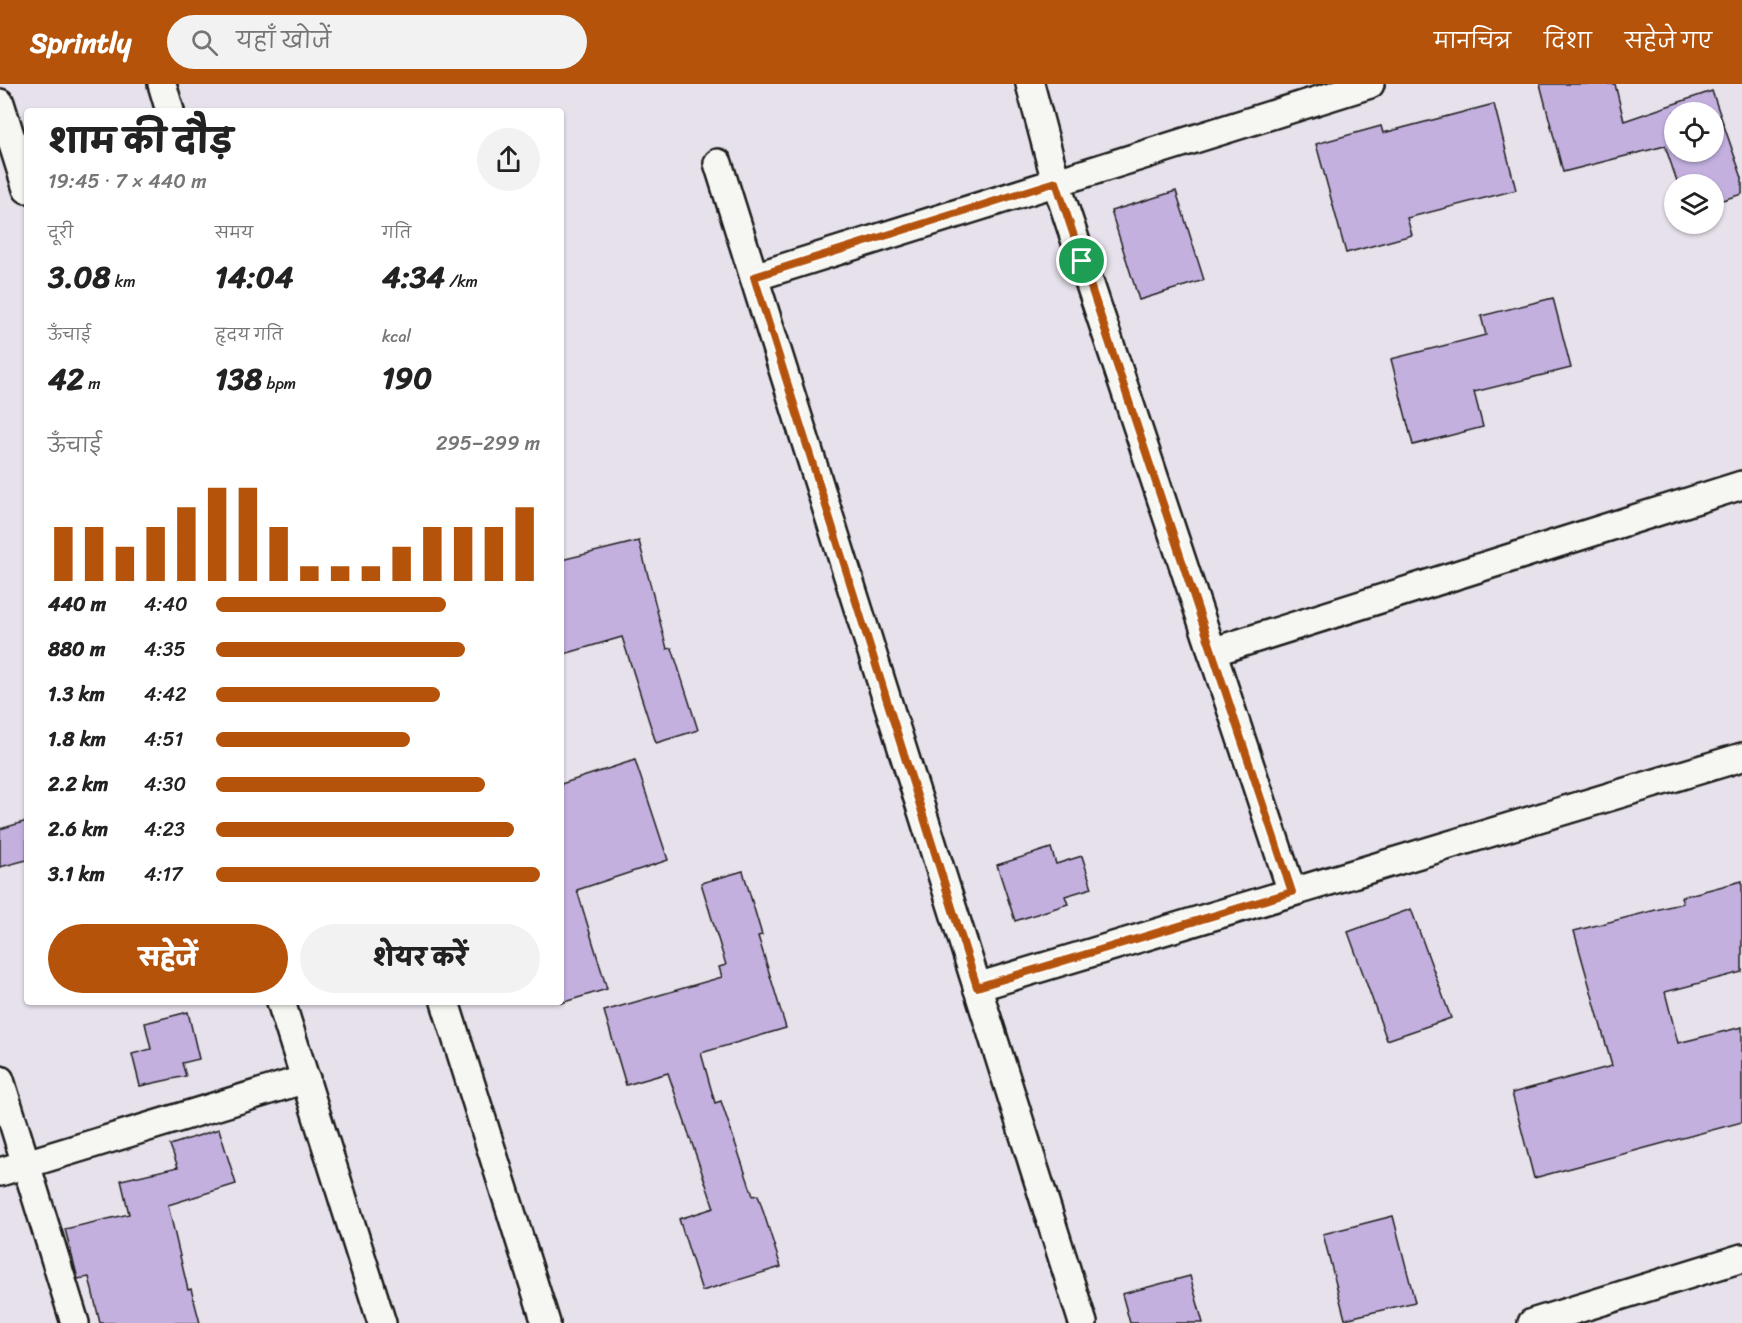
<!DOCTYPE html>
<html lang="hi">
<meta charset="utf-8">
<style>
body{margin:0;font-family:Sriracha,"Playpen Sans Deva",sans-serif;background:#f2f2f2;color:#222;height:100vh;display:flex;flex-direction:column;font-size:22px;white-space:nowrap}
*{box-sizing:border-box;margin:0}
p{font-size:20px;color:#767676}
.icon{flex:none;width:33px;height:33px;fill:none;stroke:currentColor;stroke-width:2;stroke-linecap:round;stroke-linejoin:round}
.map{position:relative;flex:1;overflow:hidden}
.panel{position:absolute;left:24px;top:24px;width:540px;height:897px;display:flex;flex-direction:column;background:#fff;border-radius:6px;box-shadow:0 2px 4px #0004}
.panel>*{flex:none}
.controls{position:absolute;left:1664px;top:18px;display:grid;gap:12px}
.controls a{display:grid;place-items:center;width:60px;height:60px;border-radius:50%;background:#fff;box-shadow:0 2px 4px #0004;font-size:30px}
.pin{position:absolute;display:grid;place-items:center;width:51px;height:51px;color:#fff;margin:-26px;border:3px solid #fff;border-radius:50%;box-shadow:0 2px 6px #0007}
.round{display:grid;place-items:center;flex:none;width:63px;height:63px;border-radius:32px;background:#f2f2f2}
.overview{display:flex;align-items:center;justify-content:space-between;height:102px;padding:0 24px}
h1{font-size:33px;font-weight:800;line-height:45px}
.figures{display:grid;grid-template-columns:repeat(3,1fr);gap:9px;height:102px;padding:6px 24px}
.figures div{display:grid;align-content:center}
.figures b{font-size:30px;font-weight:800}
.figures small{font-size:16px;font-weight:400}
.figures p{font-size:16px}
.chart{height:168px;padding:12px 24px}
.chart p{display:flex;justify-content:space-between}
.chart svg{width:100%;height:108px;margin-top:6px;stroke:#b45309;stroke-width:6}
.button{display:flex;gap:12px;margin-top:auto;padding:12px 24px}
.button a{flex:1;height:69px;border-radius:36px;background:#b45309;color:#fff;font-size:24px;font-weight:800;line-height:69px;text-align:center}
.button a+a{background:#f2f2f2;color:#222}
ul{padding:0 24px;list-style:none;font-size:20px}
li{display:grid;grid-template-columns:96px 72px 1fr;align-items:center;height:45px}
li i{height:15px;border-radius:8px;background:#b45309}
header{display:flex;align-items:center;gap:36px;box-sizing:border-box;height:84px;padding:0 30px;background:#b45309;color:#fff}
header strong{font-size:28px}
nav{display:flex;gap:33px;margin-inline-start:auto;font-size:21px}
.search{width:420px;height:54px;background:#f2f2f2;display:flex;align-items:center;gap:15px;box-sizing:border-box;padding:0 21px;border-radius:33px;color:#767676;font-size:22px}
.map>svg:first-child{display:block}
</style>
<header>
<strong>Sprintly</strong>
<div class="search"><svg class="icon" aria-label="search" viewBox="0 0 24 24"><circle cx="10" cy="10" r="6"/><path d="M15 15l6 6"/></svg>यहाँ खोजें</div>
<nav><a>मानचित्र</a><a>दिशा</a><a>सहेजे गए</a></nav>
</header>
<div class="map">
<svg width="1742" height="1239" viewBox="0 0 1742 1239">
<rect width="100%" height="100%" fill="#e7e1ec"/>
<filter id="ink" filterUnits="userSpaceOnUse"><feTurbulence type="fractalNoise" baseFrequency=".0167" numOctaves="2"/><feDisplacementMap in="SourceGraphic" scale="12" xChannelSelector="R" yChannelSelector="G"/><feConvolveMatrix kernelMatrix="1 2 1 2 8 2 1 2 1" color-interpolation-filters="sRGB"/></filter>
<g filter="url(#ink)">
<g fill="#c3b0df" stroke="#1c1c1c" stroke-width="1.5" fill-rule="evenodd">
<path d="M1540,0H1615L1624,37L1712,7L1742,94V110L1713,119V100H1678L1665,62L1563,88ZM1674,28H1713V68H1674Z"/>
<path d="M1494,20L1516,106L1407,134L1412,151L1346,169L1316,60L1381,42L1383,49Z"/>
<path d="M1176,107L1204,196L1139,216L1111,127Z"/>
<path d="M1553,214L1571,284L1474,308L1483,343L1413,361L1391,275L1486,251L1481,232Z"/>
<path d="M639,457L667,565L672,564L698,646L656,659L622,553L561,571V476Z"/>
<path d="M635,676L668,776L577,806L607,905L561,919V700Z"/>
<path d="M27,737V776L0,783V745Z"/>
<path d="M1051,764L1056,780L1082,772L1092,804L1065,812L1068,820L1015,837L997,781Z"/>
<path d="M743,787L762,851L758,852L786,944L701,969L715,1019L721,1017L753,1112L758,1111L781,1183L702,1207L679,1135L714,1124L668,989L626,1001L604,927L722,893L719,883L726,881L701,799Z"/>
<path d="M1742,797V888L1665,908L1678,959L1742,943V1038L1534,1094L1512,1009L1612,982L1574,847L1683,819L1681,813Z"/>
<path d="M1411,825L1451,934L1387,956L1348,848Z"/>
<path d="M188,928L199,975L182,979L186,992L140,1002L132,970L151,965L145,939Z"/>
<path d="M219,1045L236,1100L168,1121L188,1206L191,1205L200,1239H100L89,1193L78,1195L65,1145L129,1130L121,1096L178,1083L170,1061Z"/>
<path d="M1393,1132L1415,1218L1345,1235L1323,1150Z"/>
<path d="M1190,1192L1203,1239H1130L1122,1210Z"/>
</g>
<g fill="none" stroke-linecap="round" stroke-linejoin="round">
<g stroke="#1c1c1c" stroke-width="32">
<g id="street">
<path d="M162,0L170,27"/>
<path d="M1030,0L1056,98L1292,808"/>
<path d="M0,19L27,105"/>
<path d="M718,79L1083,1239"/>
<path d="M754,193L1370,0"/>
<path d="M1212,568L1742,401"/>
<path d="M977,903L1742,673"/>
<path d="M281,918L382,1239"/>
<path d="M445,918L546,1239"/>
<path d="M0,996L75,1239"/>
<path d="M0,1088L306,995"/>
<path d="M1532,1239L1742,1174"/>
</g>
</g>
<use href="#street" stroke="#f6f6f2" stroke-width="27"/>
</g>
</g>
<g fill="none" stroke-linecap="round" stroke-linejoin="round" filter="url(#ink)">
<g stroke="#fff" stroke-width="12">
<path id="route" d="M1056,98L1292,808L977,903L754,193Z"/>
</g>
<use href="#route" stroke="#b45309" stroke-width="8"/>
</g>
</svg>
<div class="controls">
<a><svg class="icon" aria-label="locate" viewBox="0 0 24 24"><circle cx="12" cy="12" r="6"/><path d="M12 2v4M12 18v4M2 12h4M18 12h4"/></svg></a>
<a><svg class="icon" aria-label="layers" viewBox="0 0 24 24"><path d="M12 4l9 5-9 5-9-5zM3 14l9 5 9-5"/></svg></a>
</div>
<div class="pin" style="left:1082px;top:177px;background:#1e9e55"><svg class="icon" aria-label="arrive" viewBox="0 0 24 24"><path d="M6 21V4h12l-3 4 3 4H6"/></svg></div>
<section class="panel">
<div class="overview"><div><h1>शाम की दौड़</h1><p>19:45 · 7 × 440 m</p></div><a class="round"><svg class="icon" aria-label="share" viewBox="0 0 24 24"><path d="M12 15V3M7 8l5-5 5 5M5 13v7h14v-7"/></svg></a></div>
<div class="figures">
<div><p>दूरी</p><b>3.08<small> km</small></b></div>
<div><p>समय</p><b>14:04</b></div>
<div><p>गति</p><b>4:34<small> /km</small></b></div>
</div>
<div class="figures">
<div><p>ऊँचाई</p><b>42<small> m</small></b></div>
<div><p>हृदय गति</p><b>138<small> bpm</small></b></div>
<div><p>kcal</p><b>190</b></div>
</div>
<div class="chart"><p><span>ऊँचाई</span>295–299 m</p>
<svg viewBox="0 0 160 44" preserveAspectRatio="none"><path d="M5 44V22M15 44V22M25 44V30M35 44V22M45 44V14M55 44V6M65 44V6M75 44V22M85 44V38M95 44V38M105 44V38M115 44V30M125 44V22M135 44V22M145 44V22M155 44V14"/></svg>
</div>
<ul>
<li><b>440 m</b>4:40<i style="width:71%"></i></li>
<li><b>880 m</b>4:35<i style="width:77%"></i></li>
<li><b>1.3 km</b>4:42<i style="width:69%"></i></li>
<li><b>1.8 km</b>4:51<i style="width:60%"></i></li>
<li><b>2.2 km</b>4:30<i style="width:83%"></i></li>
<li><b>2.6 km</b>4:23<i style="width:92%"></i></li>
<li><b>3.1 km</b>4:17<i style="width:100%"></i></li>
</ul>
<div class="button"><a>सहेजें</a><a>शेयर करें</a></div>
</section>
</div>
